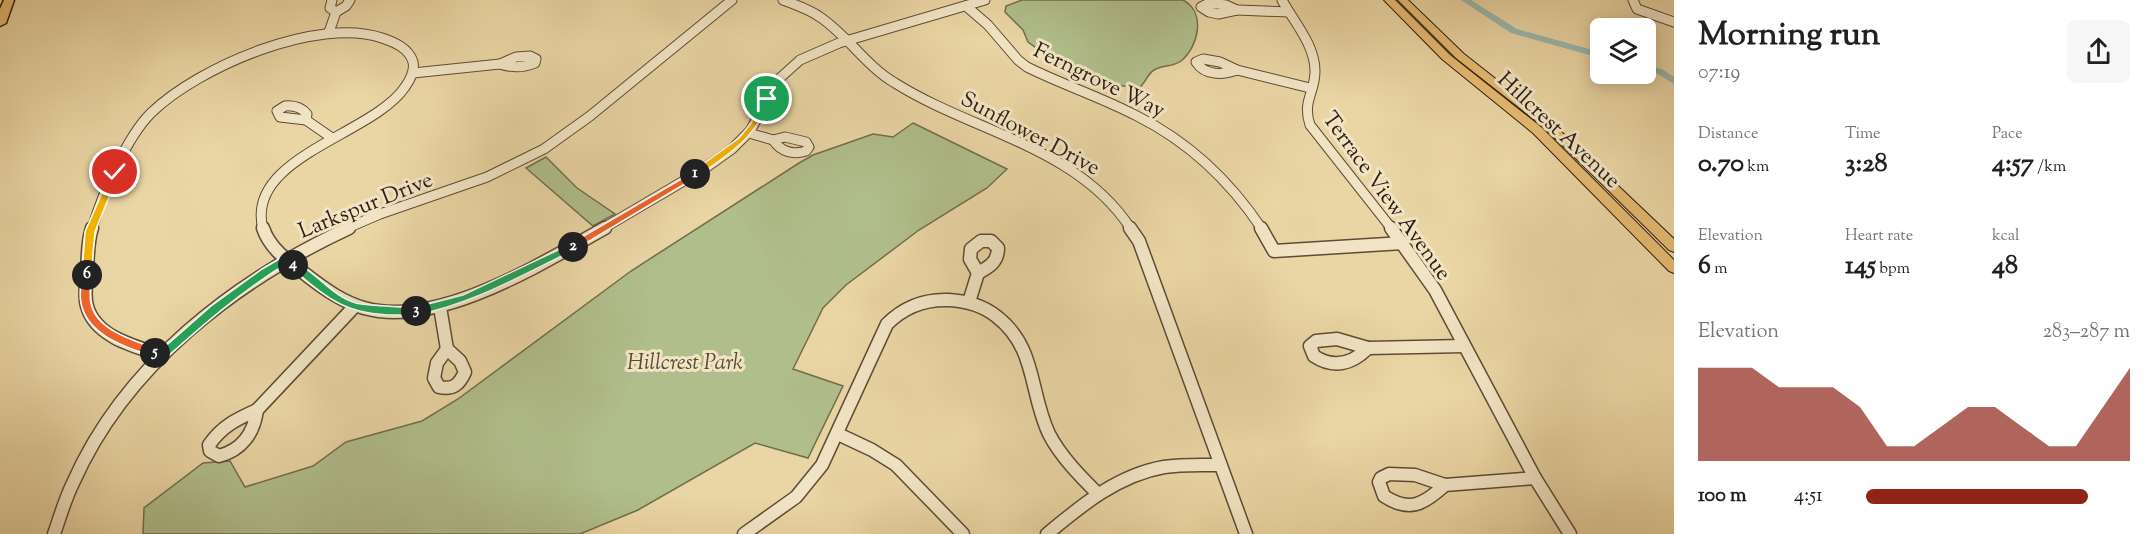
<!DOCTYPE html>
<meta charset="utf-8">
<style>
body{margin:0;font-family:"Sorts Mill Goudy",serif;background:#f6f6f6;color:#202124;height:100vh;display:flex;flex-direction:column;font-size:22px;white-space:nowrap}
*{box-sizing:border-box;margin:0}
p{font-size:20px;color:#757577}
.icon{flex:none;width:33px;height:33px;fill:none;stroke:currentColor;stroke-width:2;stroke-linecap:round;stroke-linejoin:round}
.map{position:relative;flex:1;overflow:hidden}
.drawer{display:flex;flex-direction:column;background:#fff;width:480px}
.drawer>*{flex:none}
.controls{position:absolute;left:1590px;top:18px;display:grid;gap:12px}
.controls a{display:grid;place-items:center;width:66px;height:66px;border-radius:9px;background:#fff;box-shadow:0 3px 15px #0003;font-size:30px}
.pin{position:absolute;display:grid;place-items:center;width:51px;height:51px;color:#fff;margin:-26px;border:3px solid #fff;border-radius:50%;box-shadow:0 2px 6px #0007}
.km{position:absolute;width:30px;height:30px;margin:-15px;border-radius:50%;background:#222;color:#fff;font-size:16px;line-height:30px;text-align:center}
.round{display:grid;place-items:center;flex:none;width:63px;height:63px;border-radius:9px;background:#f6f6f6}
.headline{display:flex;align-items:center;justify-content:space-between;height:102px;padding:0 24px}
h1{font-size:33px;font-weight:800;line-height:45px}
.figures{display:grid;grid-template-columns:repeat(3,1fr);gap:9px;height:102px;padding:6px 24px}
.figures div{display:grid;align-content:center}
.figures b{font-size:26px;font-weight:800}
.figures small{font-size:16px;font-weight:400}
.figures p{font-size:16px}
.chart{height:168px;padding:12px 24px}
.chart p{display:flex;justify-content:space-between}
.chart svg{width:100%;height:108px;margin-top:6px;fill:#8f2418;opacity:.7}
ul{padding:0 24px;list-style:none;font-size:20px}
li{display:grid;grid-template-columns:96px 72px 1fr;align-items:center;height:45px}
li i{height:15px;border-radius:8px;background:#8f2418}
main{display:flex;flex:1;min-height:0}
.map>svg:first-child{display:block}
</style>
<main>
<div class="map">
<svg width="1674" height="534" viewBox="0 0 1674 534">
<rect width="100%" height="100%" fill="#ead5a4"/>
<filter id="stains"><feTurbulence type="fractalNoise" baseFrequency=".00333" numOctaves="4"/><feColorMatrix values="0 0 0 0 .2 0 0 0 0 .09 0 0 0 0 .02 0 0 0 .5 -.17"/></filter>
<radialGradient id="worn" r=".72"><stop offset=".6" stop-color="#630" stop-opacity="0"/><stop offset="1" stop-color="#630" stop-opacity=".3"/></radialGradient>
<g fill="#b0be8b" stroke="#706e4e" stroke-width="1.5">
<path d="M1022,0H1183C1206,12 1199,46 1181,61C1173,67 1162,65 1154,70C1147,74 1146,83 1139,88L1116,85L1092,78L1057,63L1028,42L1023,30L1005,12L1006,6Z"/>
<path d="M913,123L1007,169L987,188L919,230L846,285L823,308L793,369L843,386L808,458L755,443L638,510L580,534H143L144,508L203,463L230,461L245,487L313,466L346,442L422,421L458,399L631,271L799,163L813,155L873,134L893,137Z"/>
<path d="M546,157L577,188L615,214L593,226L526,168Z"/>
</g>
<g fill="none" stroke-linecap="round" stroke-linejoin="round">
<g fill="#99b8ad" fill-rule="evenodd">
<path d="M1461,0H1471L1517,29L1600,52V58L1511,33Z"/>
<path d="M1646,65L1662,69L1674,77V84L1656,73L1646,71Z"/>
</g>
<g stroke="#5e4b36" stroke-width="11">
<g id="minor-far1">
<path d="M332,0L330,8L336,12"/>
<path d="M783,0C796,5 809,9 820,17C848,36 866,66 895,83C973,132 1078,147 1131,229"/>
<path d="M1282,0C1294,22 1315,45 1315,71C1315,93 1302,101 1310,125L1392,229"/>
<path d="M1633,0L1637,9L1674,22"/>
<path d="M1209,3L1226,5L1237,10L1218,14L1209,12L1201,7Z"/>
<path d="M966,6L988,25L1018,60L1027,67C1063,85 1101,97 1137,116C1189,142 1230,181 1262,229"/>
<path d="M1237,10L1288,12"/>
<path d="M336,12L346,6L350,0"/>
<path d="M329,32L336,12"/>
<path d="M530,56L536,59L535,63C523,68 512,68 500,64L516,57Z"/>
<path d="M1203,59L1220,62L1237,70C1223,75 1205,76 1196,62Z"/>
<path d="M1237,70L1310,88"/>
<path d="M413,73L500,64"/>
<path d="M285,106C294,105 301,107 307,114L306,120L280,117L277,111Z"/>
<path d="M306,120L332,138"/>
<path d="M749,133L773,140"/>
<path d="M785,137L806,142L809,147L806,151C793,155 781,152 773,140Z"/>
<path d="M92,229C102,195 126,138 151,113C198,67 318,16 382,38C394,42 409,48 413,62C415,71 410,80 405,87C373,135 244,157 263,229"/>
<path d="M345,229L380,214L487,177L544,149L590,116L732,0"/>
<path d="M602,229L704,169L732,149L750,131L780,78L800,60L839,43L985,0"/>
</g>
</g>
<g stroke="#5e4b36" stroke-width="15">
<g id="minor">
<path d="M92,228C87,243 88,258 87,274C86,285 84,296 87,306C95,337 136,347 162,355"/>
<path d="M263,228C270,250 291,263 309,277C326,290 343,302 364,308C438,329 542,263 605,228"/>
<path d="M1130,228L1139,241L1246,534"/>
<path d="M1261,228L1274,251L1403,243"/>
<path d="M1391,228L1435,290L1535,478L1570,534"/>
<path d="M981,241H991L998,248C998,262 989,267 978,273L970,259L971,249Z"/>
<path d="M969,302L978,273"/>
<path d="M440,307L447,349"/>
<path d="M1337,339L1368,348C1352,364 1334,369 1314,356L1310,346L1316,341Z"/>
<path d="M1368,348L1464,346"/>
<path d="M447,349L460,361L465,372C459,385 453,390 439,387L434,378L437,363Z"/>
<path d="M257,410C254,433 242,450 219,456L210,451L209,445C222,426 237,419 257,410Z"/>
<path d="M257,410L354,307"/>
<path d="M838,434L872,450L896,465L963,534"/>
<path d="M1389,474L1415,475L1445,485C1424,504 1410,513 1384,496L1379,482L1381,478Z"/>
<path d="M1445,485L1535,478"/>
<path d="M54,534C60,517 65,499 73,483C125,365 235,281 349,228"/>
<path d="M744,534L796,497L822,465L887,324C904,307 925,299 949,300C966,301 982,305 996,316C1037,347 1029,392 1049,434C1061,457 1080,476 1098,494"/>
<path d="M1047,534C1082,505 1118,475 1164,467C1182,464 1201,465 1220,465"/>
</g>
</g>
<g stroke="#2f1d12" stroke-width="2">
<g id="major">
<path d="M1384,0H1395L1450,55L1541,127L1674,260V273L1669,271L1533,133L1442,59Z"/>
<path d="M1398,0H1408L1464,54L1553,124L1674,239V252L1669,250L1545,128L1456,58Z"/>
</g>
</g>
<g stroke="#2f1d12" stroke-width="3">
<path id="highway" d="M4,0H14L6,23L0,26V9Z"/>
</g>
<use href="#minor-far1" stroke="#f1e4c4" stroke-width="9"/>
<use href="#minor" stroke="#f1e4c4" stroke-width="12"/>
<use href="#major" fill="#e5ba72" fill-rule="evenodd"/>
<use href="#highway" fill="#e5ba72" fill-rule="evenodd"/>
</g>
<path fill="#f5b400" stroke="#fff" stroke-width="1.5" d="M764,97L771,99C752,141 734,150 698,176H692V172L739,138L752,122Z"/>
<path fill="#f0652b" stroke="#fff" stroke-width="1.5" d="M695,171L699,174L698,176L576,249H570V244Z"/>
<path fill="#22a559" stroke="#fff" stroke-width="1.5" d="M573,243L578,247L576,249C524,274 473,304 416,315L411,311L416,307L463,295Z"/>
<path fill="#22a559" stroke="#fff" stroke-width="1.5" d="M293,261C316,271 331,296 356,303C370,307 415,305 421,311C415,317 407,315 399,315C347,316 328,299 290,267L288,265Z"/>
<path fill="#22a559" stroke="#fff" stroke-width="1.5" d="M286,255L297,262V267H290L286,264C242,291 204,324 166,358L162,359L151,356V350H161L211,306L262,269Z"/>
<path fill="#f0652b" stroke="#fff" stroke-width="1.5" d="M87,271L91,275C91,284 89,294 91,303C96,331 136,341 159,350V356L155,357C128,348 87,336 81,303C79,295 81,283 82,275Z"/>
<path fill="#f5b400" stroke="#fff" stroke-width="1.5" d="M112,170L119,172L95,232L91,275L87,278L82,275L85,232Z"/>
<g text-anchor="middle" stroke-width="6" stroke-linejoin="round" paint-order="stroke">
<g font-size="22" fill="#2f1d12" stroke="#f1e4c4">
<text transform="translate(1100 79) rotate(26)" y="8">Ferngrove Way</text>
<text transform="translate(1560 129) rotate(43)" y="8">Hillcrest Avenue</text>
<text transform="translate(1031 132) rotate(28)" y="8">Sunflower Drive</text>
<text transform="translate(1388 195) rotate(54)" y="8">Terrace View Avenue</text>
<text transform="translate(365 204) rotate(-22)" y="8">Larkspur Drive</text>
</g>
<g font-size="22" font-style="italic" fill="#564d36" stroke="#f1e4c4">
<text x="685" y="369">Hillcrest Park</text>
</g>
</g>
<rect width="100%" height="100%" filter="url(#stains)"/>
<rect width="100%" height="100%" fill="url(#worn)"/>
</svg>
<div class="controls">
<a><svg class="icon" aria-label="layers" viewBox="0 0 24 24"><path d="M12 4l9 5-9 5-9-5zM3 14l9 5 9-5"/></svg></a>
</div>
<div class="pin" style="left:767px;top:99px;background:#1e9e55"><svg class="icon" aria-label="arrive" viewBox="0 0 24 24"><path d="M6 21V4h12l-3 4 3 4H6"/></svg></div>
<div class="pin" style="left:115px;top:172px;background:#d93025"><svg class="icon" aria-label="check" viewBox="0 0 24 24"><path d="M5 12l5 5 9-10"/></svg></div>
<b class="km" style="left:695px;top:174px">1</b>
<b class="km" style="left:573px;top:247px">2</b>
<b class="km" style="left:416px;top:311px">3</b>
<b class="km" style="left:293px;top:265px">4</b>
<b class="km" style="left:155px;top:353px">5</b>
<b class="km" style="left:87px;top:275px">6</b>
</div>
<section class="drawer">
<div class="headline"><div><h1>Morning run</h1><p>07:19</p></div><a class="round"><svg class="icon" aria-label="share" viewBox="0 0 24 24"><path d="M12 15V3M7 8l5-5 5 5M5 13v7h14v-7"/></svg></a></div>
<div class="figures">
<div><p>Distance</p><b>0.70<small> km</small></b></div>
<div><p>Time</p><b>3:28</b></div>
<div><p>Pace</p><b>4:57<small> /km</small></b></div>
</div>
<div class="figures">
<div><p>Elevation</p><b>6<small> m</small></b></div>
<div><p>Heart rate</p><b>145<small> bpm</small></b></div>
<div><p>kcal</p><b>48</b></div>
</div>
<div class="chart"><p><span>Elevation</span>283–287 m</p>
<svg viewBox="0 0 160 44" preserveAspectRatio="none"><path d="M0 44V6L10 6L20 6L30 14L40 14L50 14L60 22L70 38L80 38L90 30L100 22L110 22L120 30L130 38L140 38L150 22L160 6V44z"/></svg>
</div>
<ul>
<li><b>100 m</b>4:51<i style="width:84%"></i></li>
</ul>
</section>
</main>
